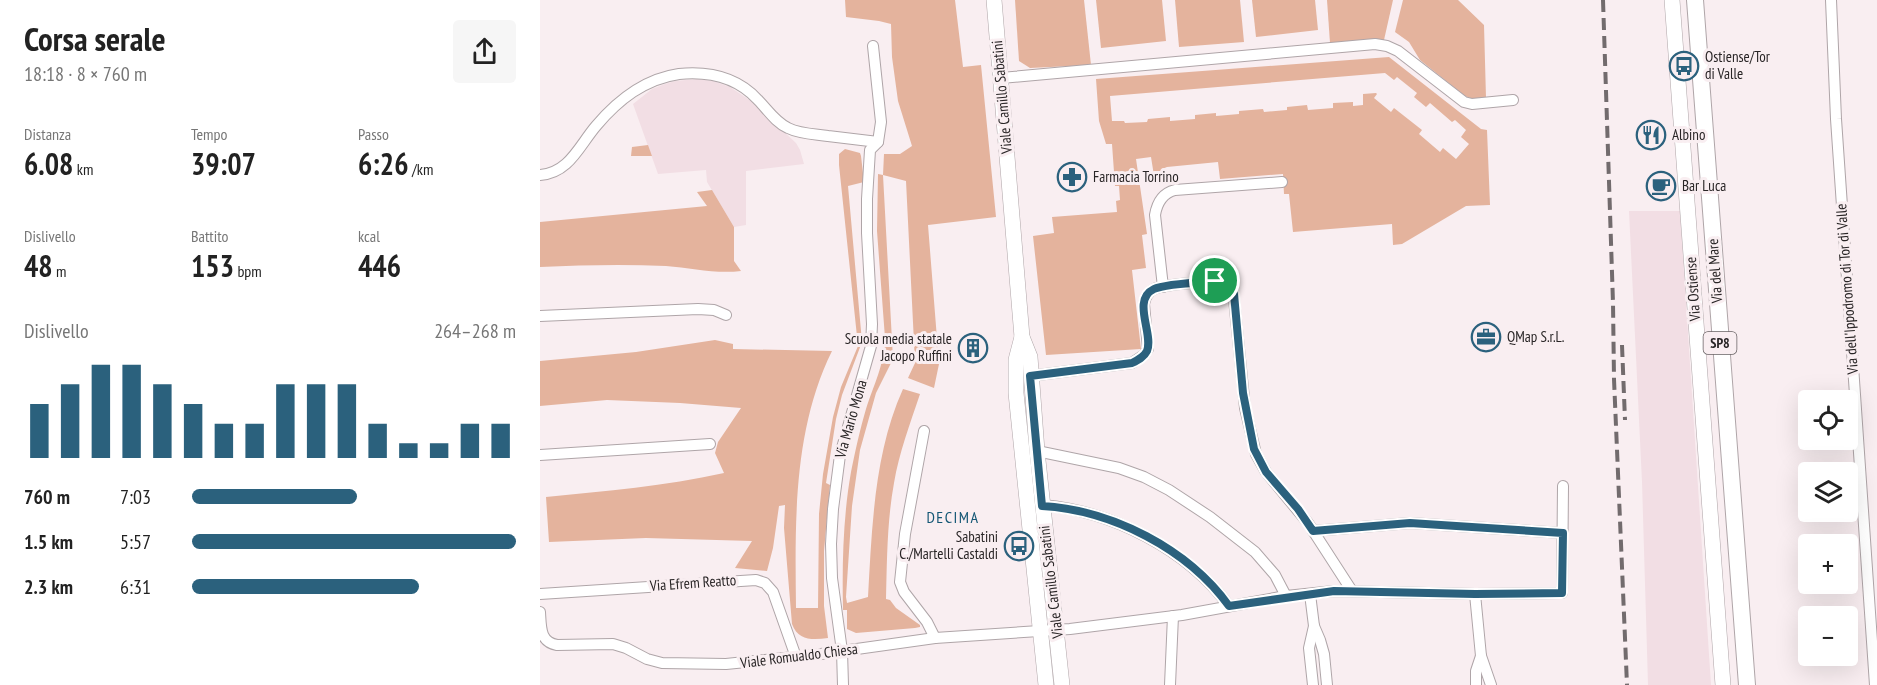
<!DOCTYPE html>
<html lang="it">
<meta charset="utf-8">
<style>
body{margin:0;font-family:"PT Sans Narrow",sans-serif;background:#f6f6f6;color:#222;height:100vh;display:flex;flex-direction:column;font-size:22px;white-space:nowrap}
*{box-sizing:border-box;margin:0}
p{font-size:20px;color:#767676}
.icon{flex:none;width:33px;height:33px;fill:none;stroke:currentColor;stroke-width:2;stroke-linecap:round;stroke-linejoin:round}
.map{position:relative;flex:1;overflow:hidden}
.sheet{display:flex;flex-direction:column;background:#fff;width:540px}
.sheet>*{flex:none}
.buttons{position:absolute;left:1258px;top:390px;display:grid;gap:12px}
.buttons a{display:grid;place-items:center;width:60px;height:60px;border-radius:6px;background:#fff;box-shadow:0 6px 24px #0002;font-size:30px}
.pin{position:absolute;display:grid;place-items:center;width:51px;height:51px;color:#fff;margin:-26px;border:3px solid #fff;border-radius:50%;box-shadow:0 2px 6px #0007}
.round{display:grid;place-items:center;flex:none;width:63px;height:63px;border-radius:6px;background:#f6f6f6}
.head{display:flex;align-items:center;justify-content:space-between;height:102px;padding:0 24px}
h1{font-size:33px;font-weight:700;line-height:45px}
.stats{display:grid;grid-template-columns:repeat(3,1fr);gap:9px;height:102px;padding:6px 24px}
.stats div{display:grid;align-content:center}
.stats b{font-size:30px;font-weight:700}
.stats small{font-size:16px;font-weight:400}
.stats p{font-size:16px}
.chart{height:168px;padding:12px 24px}
.chart p{display:flex;justify-content:space-between}
.chart svg{width:100%;height:108px;margin-top:6px;stroke:#2b617d;stroke-width:6}
ul{padding:0 24px;list-style:none;font-size:20px}
li{display:grid;grid-template-columns:96px 72px 1fr;align-items:center;height:45px}
li i{height:15px;border-radius:8px;background:#2b617d}
main{display:flex;flex:1;min-height:0}
.map>svg:first-child{display:block}
</style>
<main>
<section class="sheet">
<div class="head"><div><h1>Corsa serale</h1><p>18:18 · 8 × 760 m</p></div><a class="round"><svg class="icon" aria-label="share" viewBox="0 0 24 24"><path d="M12 15V3M7 8l5-5 5 5M5 13v7h14v-7"/></svg></a></div>
<div class="stats">
<div><p>Distanza</p><b>6.08<small> km</small></b></div>
<div><p>Tempo</p><b>39:07</b></div>
<div><p>Passo</p><b>6:26<small> /km</small></b></div>
</div>
<div class="stats">
<div><p>Dislivello</p><b>48<small> m</small></b></div>
<div><p>Battito</p><b>153<small> bpm</small></b></div>
<div><p>kcal</p><b>446</b></div>
</div>
<div class="chart"><p><span>Dislivello</span>264–268 m</p>
<svg viewBox="0 0 160 44" preserveAspectRatio="none"><path d="M5 44V22M15 44V14M25 44V6M35 44V6M45 44V14M55 44V22M65 44V30M75 44V30M85 44V14M95 44V14M105 44V14M115 44V30M125 44V38M135 44V38M145 44V30M155 44V30"/></svg>
</div>
<ul>
<li><b>760 m</b>7:03<i style="width:51%"></i></li>
<li><b>1.5 km</b>5:57<i style="width:100%"></i></li>
<li><b>2.3 km</b>6:31<i style="width:70%"></i></li>
</ul>
</section>
<div class="map">
<svg width="1337" height="685" viewBox="0 0 1337 685">
<rect width="100%" height="100%" fill="#f9eef1"/>
<g fill="#f2dee4">
<path d="M157,79L173,81L190,87L211,101L256,143L260,150L264,164L206,171V225L194,227L167,182L166,170L118,174L93,104L112,89L125,84L135,81Z"/>
<path d="M1089,211H1140L1171,685H1108L1102,482Z"/>
</g>
<g fill="#e4b39d" fill-rule="evenodd">
<path d="M305,0H415L423,67L441,65L456,217L388,225L399,364L394,388L368,378L375,363L366,181L343,175L353,359L336,393L320,450L312,506L306,597L307,603L328,597C332,528 334,453 363,389L380,394C370,424 359,453 354,483C347,521 347,561 346,599L350,600L356,608L380,625V627L375,628L316,633L307,629V610H303C302,565 303,517 311,472C315,452 320,429 326,409C334,384 344,366 345,338L337,231L338,174L343,175L344,154H360L372,146L358,101L352,57L351,24L339,21L306,17Z"/>
<path d="M475,0H544L551,65L490,68L479,61Z"/>
<path d="M556,0H622L626,41L561,48Z"/>
<path d="M635,0H700L704,42L639,47Z"/>
<path d="M712,0H775L778,30L716,37Z"/>
<path d="M787,0H853L844,40L790,43Z"/>
<path d="M863,0H918L944,25L946,98L933,99L925,96L880,60L869,42L855,32Z"/>
<path d="M849,57L941,129L947,130L950,205L926,206L862,244L853,245L852,224L753,232L749,194H744L743,174L680,179L678,162L627,167L622,169L615,182L611,157L596,159L607,234L602,235L606,268L592,270L601,349L506,355L493,236L514,233L512,217L577,212L576,201L580,200L579,186H575L572,144H566L559,121L556,79ZM845,73L854,80L857,77L877,93L874,97L886,107L890,103L912,122L915,120L926,130L921,137L929,144L916,159L903,148L900,152L879,134L882,130L854,108L851,112L834,98L837,94L836,93L823,94V105L813,106V102L793,103V108L768,110L767,105L747,107V110L724,112L723,109L699,111V114L676,116V113L655,115V119L630,121V117L608,119L607,122L585,123L584,121H572L570,96Z"/>
<path d="M108,145L112,156H91L92,147Z"/>
<path d="M305,149L320,153L321,156L324,182L308,186L322,342L302,395L296,419L286,483L290,485L284,551V606L288,638C273,640 258,641 252,624L244,528L245,505L239,506L233,548L227,571L195,568L212,541L106,538L9,542L6,497C66,491 125,486 184,473L175,453L178,442L201,408L140,403L67,400L0,406V361L96,352L175,340L193,344V349L292,351C253,430 255,522 256,608H278L279,514L283,474L293,417L301,387L318,346L299,165V154Z"/>
<path d="M172,190L194,227V261L201,271C176,274 151,268 126,266C84,264 42,265 0,267V222L167,206L157,192Z"/>
</g>
<g fill="none" stroke-linecap="round" stroke-linejoin="round">
<g stroke="#afa5a8" stroke-width="12">
<g id="street">
<path d="M1291,0L1296,119L1335,685"/>
<path d="M461,78L835,44L847,46L858,51L924,102L932,104L973,100"/>
<path d="M0,175C29,173 39,146 56,126C78,100 104,79 139,74C170,71 197,77 218,100C228,110 235,122 248,128C260,134 274,134 288,136C304,138 321,140 338,142"/>
<path d="M623,287L615,215C617,203 623,193 635,190L742,182"/>
<path d="M0,316L158,309L174,310L186,315"/>
<path d="M490,376L592,363L604,355L608,349L604,304C605,298 608,292 614,289C623,285 677,279 685,283C691,287 693,292 694,299L705,408L716,454L726,472L768,523L812,591"/>
<path d="M384,431L365,534L360,582L364,592L387,622L395,638"/>
<path d="M497,451L579,468L604,477L629,490L670,517L715,552L735,575L746,596"/>
<path d="M0,455L170,444"/>
<path d="M502,505C572,511 647,549 689,606"/>
<path d="M773,531L870,523L1023,533"/>
<path d="M0,594L216,580L225,583L233,592L256,657"/>
<path d="M770,594L774,626L780,640L784,654L787,685"/>
<path d="M935,594L941,656L951,685"/>
<path d="M0,612C1,628 0,642 17,645L73,644L86,648L107,659L122,663L186,664L274,655L395,638L530,629L642,615L746,596L794,591L935,594L1022,593L1023,486"/>
<path d="M303,685L302,651L292,578L291,544L293,509L300,455L331,346L332,324L327,233V199L330,150L338,142L341,122L333,46"/>
<path d="M630,685L633,616"/>
<path d="M773,685L769,648L774,626"/>
<path d="M936,685V671L941,656"/>
</g>
</g>
<g stroke="#afa5a8" stroke-width="16">
<g id="secondary">
<path d="M454,0L482,337L490,357L497,451L522,685"/>
<path d="M1132,0L1183,685"/>
<path d="M482,337L476,360V393L506,685"/>
</g>
</g>
<g stroke="#afa5a8" stroke-width="18">
<path id="primary" d="M1155,0L1207,685"/>
</g>
<use href="#street" stroke="#fff" stroke-width="10"/>
<use href="#secondary" stroke="#fff" stroke-width="15"/>
<use href="#primary" stroke="#fff" stroke-width="16"/>
<g stroke="#726b6d" stroke-width="4" stroke-dasharray="12 6" stroke-linecap="butt">
<path d="M1063,0L1073,303L1074,379L1087,685"/>
<path d="M1082,345L1085,420"/>
</g>
</g>
<g fill="none" stroke-linecap="round" stroke-linejoin="round">
<g stroke="#fff" stroke-width="12">
<path id="route" d="M675,281L687,284L694,294L703,393L714,449L726,472L758,509L773,531L870,523L1023,533L1022,593L935,594L794,591L689,606C648,549 572,510 502,506L490,376L592,363C598,360 604,357 607,351C614,334 591,300 614,289C624,284 662,282 675,281Z"/>
</g>
<use href="#route" stroke="#2b617d" stroke-width="8"/>
</g>
<defs>
<g id="bus-ring" transform="scale(1.5)"><circle r="9.5" fill="#f9eef1" stroke="#2b617d" stroke-width="1.5"/><path d="M-5-6H5V4H4V6H2V4H-2V6H-4V4H-5ZM-3.5-4V0h7V-4ZM-3.5 1.2v1.5H-2V1.2ZM2 1.2v1.5H3.5V1.2Z" fill="#2b617d"/></g>
<g id="restaurant-ring" transform="scale(1.5)"><circle r="9.5" fill="#f9eef1" stroke="#2b617d" stroke-width="1.5"/><path d="M-5-6h1v4h1v-4h1v4h1v-4h1v5L-1.5 .5V6h-2V.5L-5-1ZM5-6V6H3V1.5H1.5Q1.5-4 5-6Z" fill="#2b617d"/></g>
<g id="pharmacy-ring" transform="scale(1.5)"><circle r="9.5" fill="#f9eef1" stroke="#2b617d" stroke-width="1.5"/><path d="M-2-6h4v4h4v4h-4v4h-4v-4h-4v-4h4Z" fill="#2b617d"/></g>
<g id="cafe-ring" transform="scale(1.5)"><circle r="9.5" fill="#f9eef1" stroke="#2b617d" stroke-width="1.5"/><path d="M-5.5-4.5H6V0H3Q3 3.5 0 3.5H-2.5Q-5.5 3.5-5.5 0ZM3-3.2v2h1.7v-2ZM-6 4.5H4V6H-6Z" fill="#2b617d"/></g>
<g id="office-ring" transform="scale(1.5)"><circle r="9.5" fill="#f9eef1" stroke="#2b617d" stroke-width="1.5"/><path d="M-6-3h4V-5.5h4V-3h4V5H-6ZM-1-4.5V-3h2v-1.5ZM-6 0V1H6V0Z" fill="#2b617d"/></g>
<g id="building-ring" transform="scale(1.5)"><circle r="9.5" fill="#f9eef1" stroke="#2b617d" stroke-width="1.5"/><path d="M-4-6H4V6H1V3H-1V6H-4ZM-2.5-4.3h1.7v1.8h-1.7ZM.8-4.3h1.7v1.8H.8ZM-2.5-1h1.7V.8h-1.7ZM.8-1h1.7V.8H.8Z" fill="#2b617d"/></g>
</defs>
<g fill-rule="evenodd">
<use href="#bus-ring" x="1144" y="66"/>
<use href="#restaurant-ring" x="1111" y="135"/>
<use href="#pharmacy-ring" x="532" y="177"/>
<use href="#cafe-ring" x="1121" y="186"/>
<use href="#office-ring" x="946" y="337"/>
<use href="#building-ring" x="433" y="348"/>
<use href="#bus-ring" x="479" y="546"/>
</g>
<g text-anchor="middle" stroke-width="6" stroke-linejoin="round" paint-order="stroke">
<rect fill="#f9eef1" stroke="#676163" stroke-width="1.5" x="1163.5" y="332" width="33" height="22" rx="4.5"/>
<g font-size="14" font-weight="bold" fill="#292526">
<text x="1180" y="348">SP8</text>
</g>
<g font-size="15" fill="#292526" stroke="#f9eef1" text-anchor="start">
<text x="1165" y="62">Ostiense/Tor<tspan x="1165" dy="17">di Valle</tspan></text>
<text x="1132" y="140">Albino</text>
<text x="553" y="182">Farmacia Torrino</text>
<text x="1142" y="191">Bar Luca</text>
<text x="967" y="342">QMap S.r.L.</text>
<text x="412" y="344" text-anchor="end">Scuola media statale<tspan x="412" dy="17">Jacopo Ruffini</tspan></text>
<text x="458" y="542" text-anchor="end">Sabatini<tspan x="458" dy="17">C./Martelli Castaldi</tspan></text>
</g>
<g font-size="15" fill="#292526" stroke="#f9eef1">
<text transform="translate(462 97) rotate(-95)" y="5">Viale Camillo Sabatini</text>
<text transform="translate(1175 271) rotate(-94)" y="5">Via del Mare</text>
<text transform="translate(1153 289) rotate(-94)" y="5">Via Ostiense</text>
<text transform="translate(1307 289) rotate(-94)" y="5">Via dell'Ippodromo di Tor di Valle</text>
<text transform="translate(311 419) rotate(-74)" y="5">Via Mario Mona</text>
<text transform="translate(511 582) rotate(-97)" y="5">Viale Camillo Sabatini</text>
<text transform="translate(153 583) rotate(-4)" y="5">Via Efrem Reatto</text>
<text transform="translate(259 656) rotate(-7)" y="5">Viale Romualdo Chiesa</text>
</g>
<g font-size="16" letter-spacing="1.5" fill="#135674" stroke="#f9eef1">
<text x="413" y="523">DECIMA</text>
</g>
</g>
</svg>
<div class="buttons">
<a><svg class="icon" aria-label="locate" viewBox="0 0 24 24"><circle cx="12" cy="12" r="6"/><path d="M12 2v4M12 18v4M2 12h4M18 12h4"/></svg></a>
<a><svg class="icon" aria-label="layers" viewBox="0 0 24 24"><path d="M12 4l9 5-9 5-9-5zM3 14l9 5 9-5"/></svg></a>
<a>+</a>
<a>−</a>
</div>
<div class="pin" style="left:675px;top:281px;background:#1e9e55"><svg class="icon" aria-label="arrive" viewBox="0 0 24 24"><path d="M6 21V4h12l-3 4 3 4H6"/></svg></div>
</div>
</main>
